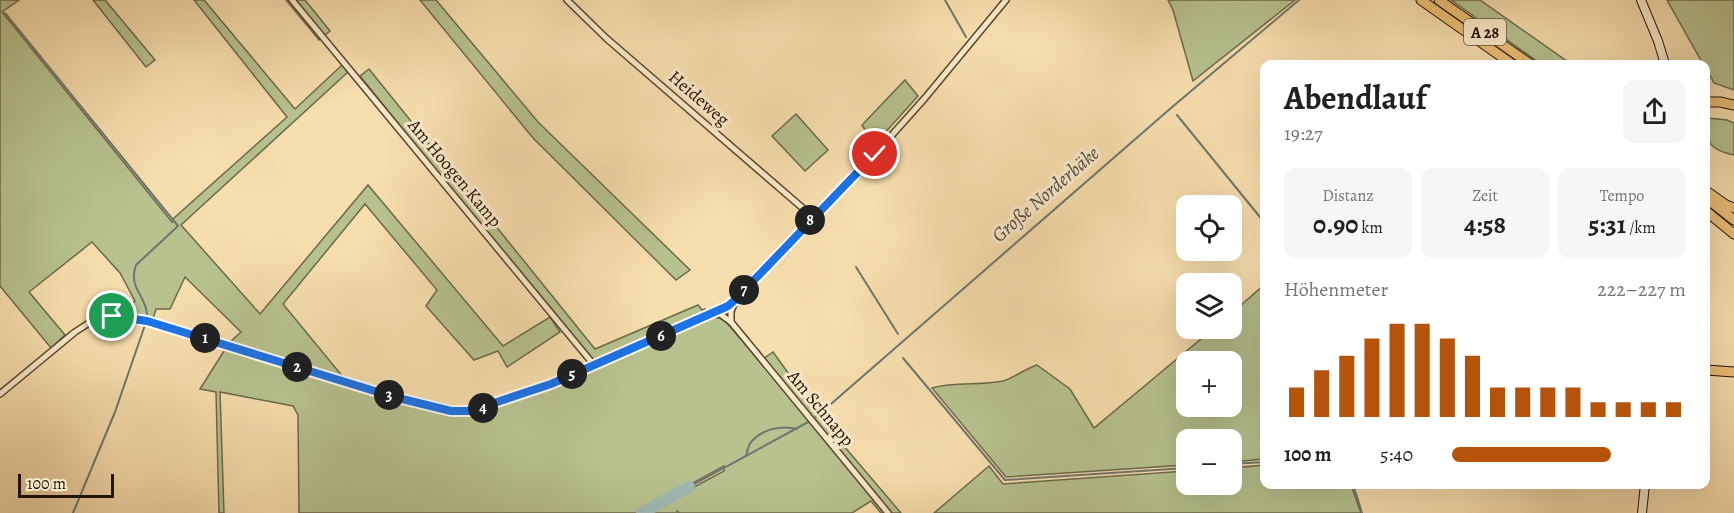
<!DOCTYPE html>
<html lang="de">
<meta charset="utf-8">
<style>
body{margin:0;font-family:Alegreya,serif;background:#f6f6f6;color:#202124;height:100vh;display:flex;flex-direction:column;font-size:22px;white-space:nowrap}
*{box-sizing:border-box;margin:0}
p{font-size:20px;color:#757577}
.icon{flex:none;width:33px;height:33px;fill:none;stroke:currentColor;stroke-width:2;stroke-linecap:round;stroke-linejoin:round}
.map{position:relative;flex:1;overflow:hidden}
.details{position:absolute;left:1260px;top:60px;width:450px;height:429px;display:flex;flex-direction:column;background:#fff;border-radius:12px;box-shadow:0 6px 24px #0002}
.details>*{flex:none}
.controls{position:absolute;left:1176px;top:195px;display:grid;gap:12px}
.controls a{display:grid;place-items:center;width:66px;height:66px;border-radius:12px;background:#fff;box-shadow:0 6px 24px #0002;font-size:30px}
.scale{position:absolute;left:18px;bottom:15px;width:96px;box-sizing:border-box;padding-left:6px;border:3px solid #221303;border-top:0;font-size:16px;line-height:21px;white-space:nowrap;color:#221303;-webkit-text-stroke:4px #faeaca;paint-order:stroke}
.pin{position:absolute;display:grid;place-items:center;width:51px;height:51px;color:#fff;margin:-26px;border:3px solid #fff;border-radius:50%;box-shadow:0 2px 6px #0007}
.km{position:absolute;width:30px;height:30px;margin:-15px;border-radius:50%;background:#222;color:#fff;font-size:16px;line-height:30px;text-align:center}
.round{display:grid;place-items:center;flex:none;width:63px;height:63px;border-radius:12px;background:#f6f6f6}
.headline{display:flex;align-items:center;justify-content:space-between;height:102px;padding:0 24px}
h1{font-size:33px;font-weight:700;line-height:45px}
.stats{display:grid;grid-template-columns:repeat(3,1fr);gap:9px;height:102px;padding:6px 24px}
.stats div{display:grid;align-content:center;border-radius:12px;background:#f6f6f6;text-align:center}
.stats b{font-size:26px;font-weight:700}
.stats small{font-size:16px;font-weight:400}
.stats p{font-size:16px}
.chart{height:168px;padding:12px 24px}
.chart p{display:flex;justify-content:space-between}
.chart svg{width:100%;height:108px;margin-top:6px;stroke:#b45309;stroke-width:6}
ul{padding:0 24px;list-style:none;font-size:20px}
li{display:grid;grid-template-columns:96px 72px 1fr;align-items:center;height:45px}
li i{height:15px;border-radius:8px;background:#b45309}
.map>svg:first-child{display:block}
</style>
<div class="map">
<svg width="1734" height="513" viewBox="0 0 1734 513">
<rect width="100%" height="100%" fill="#f7deae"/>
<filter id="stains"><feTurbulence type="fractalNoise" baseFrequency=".00333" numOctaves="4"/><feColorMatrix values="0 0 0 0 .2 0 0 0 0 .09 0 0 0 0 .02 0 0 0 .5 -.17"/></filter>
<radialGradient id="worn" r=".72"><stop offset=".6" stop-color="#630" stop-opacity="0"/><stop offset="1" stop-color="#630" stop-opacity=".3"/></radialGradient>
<g fill="#b7c28f" stroke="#6c6a49" stroke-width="1.5" fill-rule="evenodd">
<path d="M0,0H19L2,12L172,222L174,218L287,117L194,0H204L295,109L342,65L348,72L181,225L260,314L368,185L503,346L550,317L560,332L507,367L498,351L474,360L426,306L437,290L365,204L283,304L343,377L342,382L452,413L551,386L594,362L450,188L360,76L369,69L595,349L698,305L702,310L705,309L710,317L720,318L727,323L760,361L773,352L826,425L901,513H881L871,501L852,513H646L724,471V466L638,513H299L298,415L293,406L220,392L224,513H219L216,392L200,389L229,343L241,332L185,277L170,309H156L153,319L122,311L135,301L120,273L92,242L29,292L65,335L51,348L0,286Z"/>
<path d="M93,0H105L155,60L146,67Z"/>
<path d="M286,0H305L330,31L319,40Z"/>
<path d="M420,0H436L538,122L690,270L676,280L533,138Z"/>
<path d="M1168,0H1295L1193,81L1173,10Z"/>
<path d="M1451,0H1480L1571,64H1541Z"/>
<path d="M1667,0H1734V90L1714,83L1706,68V64H1703Z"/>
<path d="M905,80L918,96L874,145L862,125Z"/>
<path d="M796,114L828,150L805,171L772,136Z"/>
<path d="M1707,118L1727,120L1734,123V155C1712,151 1702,141 1707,118Z"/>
<path d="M1264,285V459L1232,462V440H1186V465L1006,477L932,388C955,381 980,386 1003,381C1015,377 1025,369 1037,365L1070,389L1094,428L1213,329L1232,328V313ZM1186,362H1232V406H1186Z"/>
<path d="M1264,465V484L1351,485L1361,513H934L989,466L1003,484L1186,471V484H1232V468Z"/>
</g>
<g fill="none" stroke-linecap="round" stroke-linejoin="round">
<g stroke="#6e776d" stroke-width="2">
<path d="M945,0L966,37"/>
<path d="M5,13L178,226L136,265C128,288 145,294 147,314"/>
<path d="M1177,115L1264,222"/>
<path d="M856,267L898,334"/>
<path d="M903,358L1005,480L1186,468"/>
<path d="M816,417L1171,108L1299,0"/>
<path d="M746,456C747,452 748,446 751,442C762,429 781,425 797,429"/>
<path d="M1232,464L1264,462"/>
<path d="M1353,484L1362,513"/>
<path d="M689,487L810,421"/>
<path d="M677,511L679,513"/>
<path d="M73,513L115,412L145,325"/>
</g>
<path stroke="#a0bab4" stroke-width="12" d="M642,513L689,487"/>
<g stroke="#57462e" stroke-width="8">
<g id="street">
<path d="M292,0L594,365"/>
<path d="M567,0L606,38L813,217"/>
<path d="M713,313L720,314L731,322L888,513"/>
<path d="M731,322V311L736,300"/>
<path d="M0,394L75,332L89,323L99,319L112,316L147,321L394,397L451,411H469L551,383L711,313L728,306L737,299L875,154L925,98L1006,0"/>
</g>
</g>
<g stroke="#221303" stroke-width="10">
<g id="secondary">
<path d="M1641,0L1658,41L1665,64"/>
<path d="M1642,513L1645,484"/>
</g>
</g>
<g stroke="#221303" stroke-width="11">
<g id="highway">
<path d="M1421,0L1512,64"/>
<path d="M1439,0L1530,64"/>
<path d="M1706,102H1720L1734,105"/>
<path d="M1706,191L1726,205L1734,208"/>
<path d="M1706,198L1734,220"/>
<path d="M1706,211L1734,234"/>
<path d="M1706,370L1734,372"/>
</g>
</g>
<use href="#street" stroke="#faeaca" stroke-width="5"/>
<use href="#secondary" stroke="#faeaca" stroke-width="8"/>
<use href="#highway" stroke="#ecbf77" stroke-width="9"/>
</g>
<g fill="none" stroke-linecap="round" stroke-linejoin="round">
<g stroke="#fff" stroke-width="12">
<path id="route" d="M112,316L147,321L394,397L451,411H470L551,384L728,306L736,299L875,154"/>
</g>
<use href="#route" stroke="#1a73e8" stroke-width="8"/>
</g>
<g text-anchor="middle" stroke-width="6" stroke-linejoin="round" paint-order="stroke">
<rect fill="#faeaca" stroke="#63543f" stroke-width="1.5" x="1464" y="19" width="42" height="26" rx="4.5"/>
<g font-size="16" font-weight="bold" fill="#221303">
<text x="1485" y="38">A 28</text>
</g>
<g font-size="18" fill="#221303" stroke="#faeaca">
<text transform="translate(699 98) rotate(41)" y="6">Heideweg</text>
<text transform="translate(455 173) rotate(50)" y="6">Am Hoogen Kamp</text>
<text transform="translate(821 408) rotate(50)" y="6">Am Schnapp</text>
</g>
<g font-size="20" font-style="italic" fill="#4e4d41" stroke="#faeaca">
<text transform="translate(1045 194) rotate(-41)" y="7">Große Norderbäke</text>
</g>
</g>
<rect width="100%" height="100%" filter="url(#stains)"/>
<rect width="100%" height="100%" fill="url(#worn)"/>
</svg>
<div class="controls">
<a><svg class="icon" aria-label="locate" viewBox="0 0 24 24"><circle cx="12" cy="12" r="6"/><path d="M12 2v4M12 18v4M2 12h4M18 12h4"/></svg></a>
<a><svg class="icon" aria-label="layers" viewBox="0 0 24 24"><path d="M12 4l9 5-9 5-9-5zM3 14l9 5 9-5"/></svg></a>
<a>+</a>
<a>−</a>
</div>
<div class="scale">100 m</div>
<div class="pin" style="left:112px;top:316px;background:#1e9e55"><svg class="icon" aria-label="arrive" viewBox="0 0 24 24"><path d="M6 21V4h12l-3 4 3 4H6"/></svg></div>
<div class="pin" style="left:875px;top:154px;background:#d93025"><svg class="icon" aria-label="check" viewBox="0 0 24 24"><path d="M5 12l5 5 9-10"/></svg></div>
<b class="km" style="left:205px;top:338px">1</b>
<b class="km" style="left:297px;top:367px">2</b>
<b class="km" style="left:389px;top:395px">3</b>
<b class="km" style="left:483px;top:408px">4</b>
<b class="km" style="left:572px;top:374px">5</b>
<b class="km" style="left:661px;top:336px">6</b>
<b class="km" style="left:744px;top:290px">7</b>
<b class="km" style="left:810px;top:220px">8</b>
<section class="details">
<div class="headline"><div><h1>Abendlauf</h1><p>19:27</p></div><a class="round"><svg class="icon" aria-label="share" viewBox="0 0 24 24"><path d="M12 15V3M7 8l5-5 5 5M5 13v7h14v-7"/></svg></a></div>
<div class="stats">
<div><p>Distanz</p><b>0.90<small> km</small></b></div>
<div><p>Zeit</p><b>4:58</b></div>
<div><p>Tempo</p><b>5:31<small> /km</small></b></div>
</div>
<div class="chart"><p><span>Höhenmeter</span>222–227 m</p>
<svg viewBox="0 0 160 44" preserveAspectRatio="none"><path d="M5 44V32M15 44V25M25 44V19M35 44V12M45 44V6M55 44V6M65 44V12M75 44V19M85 44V32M95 44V32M105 44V32M115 44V32M125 44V38M135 44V38M145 44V38M155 44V38"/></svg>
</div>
<ul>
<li><b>100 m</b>5:40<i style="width:68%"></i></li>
</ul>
</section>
</div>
